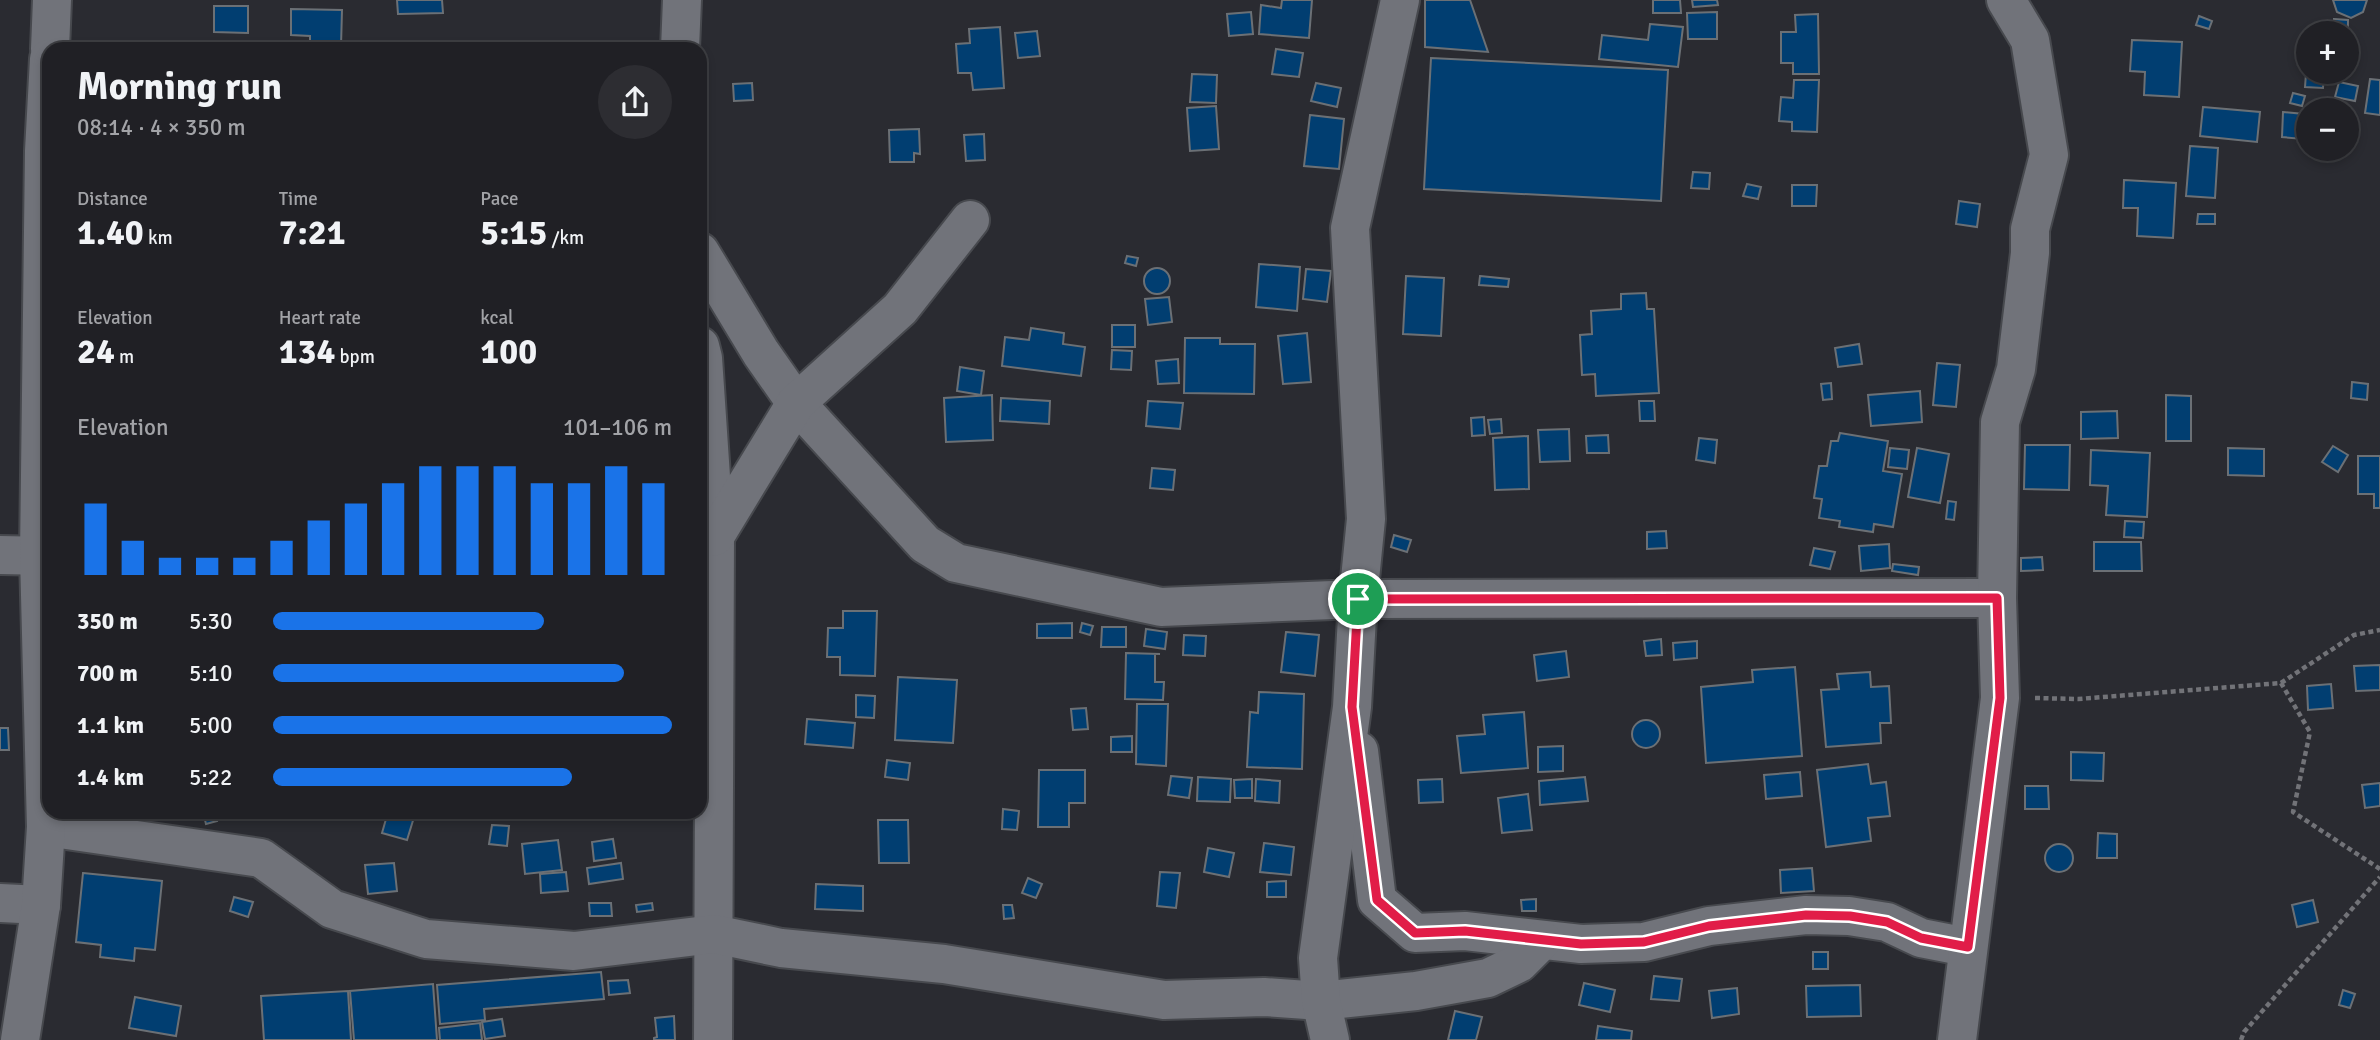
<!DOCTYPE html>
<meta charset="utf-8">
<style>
body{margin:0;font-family:Signika,sans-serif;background:#2d2d32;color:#f1f3f6;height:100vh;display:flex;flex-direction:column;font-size:26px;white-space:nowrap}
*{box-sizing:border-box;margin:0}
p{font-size:23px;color:#a2a3a7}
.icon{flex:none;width:38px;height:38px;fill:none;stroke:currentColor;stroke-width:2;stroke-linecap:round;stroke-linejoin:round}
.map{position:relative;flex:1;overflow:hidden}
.panel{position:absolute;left:42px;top:42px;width:665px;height:777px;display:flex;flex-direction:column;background:#202025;border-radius:21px;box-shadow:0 4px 10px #0003,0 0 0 2px #3d3e42}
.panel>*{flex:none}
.buttons{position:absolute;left:2296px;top:21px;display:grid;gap:14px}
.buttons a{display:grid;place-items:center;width:63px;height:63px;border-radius:50%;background:#202025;box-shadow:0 4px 10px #0003,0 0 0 2px #3d3e42;font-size:35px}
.pin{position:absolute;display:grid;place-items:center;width:60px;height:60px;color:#fff;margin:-30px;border:4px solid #fff;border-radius:50%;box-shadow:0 2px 7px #0007}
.round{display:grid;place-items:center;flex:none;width:74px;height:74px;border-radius:37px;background:#2d2d32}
.overview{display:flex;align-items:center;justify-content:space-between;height:119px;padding:0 35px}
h1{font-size:38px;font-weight:700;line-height:52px}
.stats{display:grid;grid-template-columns:repeat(3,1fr);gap:10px;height:119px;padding:7px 35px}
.stats div{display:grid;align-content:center}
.stats b{font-size:35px;font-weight:700}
.stats small{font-size:19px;font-weight:400}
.stats p{font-size:19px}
.chart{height:196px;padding:14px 35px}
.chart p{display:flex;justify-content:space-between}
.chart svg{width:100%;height:126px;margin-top:7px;stroke:#1a73e8;stroke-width:6}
ul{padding:0 35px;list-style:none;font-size:23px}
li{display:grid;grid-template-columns:112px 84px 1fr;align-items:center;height:52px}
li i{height:18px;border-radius:9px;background:#1a73e8}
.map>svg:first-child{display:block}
</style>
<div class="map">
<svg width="2380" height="1040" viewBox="0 0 2380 1040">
<rect width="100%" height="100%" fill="#2a2b31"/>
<g fill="#013e71" stroke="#6b7075" stroke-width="2">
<path d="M397,0H442L443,13L398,14Z"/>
<path d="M1282,0H1312L1309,38L1259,34L1261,5L1281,8Z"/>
<path d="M1425,0H1470L1488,52L1425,47Z"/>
<path d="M1653,0H1680L1681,13H1653Z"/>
<path d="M1692,0H1717L1718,5L1693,7Z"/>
<path d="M2333,0H2367L2363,12L2351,18L2337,12Z"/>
<path d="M214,6H248V33L214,32Z"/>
<path d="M291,9L342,10L341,46H336V49H310V36L291,35Z"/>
<path d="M1251,12L1253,34L1229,36L1227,14Z"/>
<path d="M1717,12V39H1688L1687,13Z"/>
<path d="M1818,14L1819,74H1793V63H1781V32H1796L1795,15Z"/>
<path d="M2199,16L2212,21L2209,29L2196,25Z"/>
<path d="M2334,19L2348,20L2347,74L2332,73L2347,72V33H2334Z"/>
<path d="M1650,24L1683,27L1678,67L1599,59L1602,35L1648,40Z"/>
<path d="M1000,27L1004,88L973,90L971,73H958L956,44L970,43L969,29Z"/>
<path d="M1037,31L1040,56L1018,58L1015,33Z"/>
<path d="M2132,40L2182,42L2179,97L2144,95L2145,72L2130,71Z"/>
<path d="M2308,47V72H2324L2323,88L2305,87Z"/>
<path d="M1276,49L1303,53L1299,77L1272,74Z"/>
<path d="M1431,58L1668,70L1661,201L1424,189Z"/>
<path d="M1192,74L1217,75L1216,103L1190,102Z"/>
<path d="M2370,79L2380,80V115L2365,113Z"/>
<path d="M1794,80H1819L1817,132L1792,131V122L1779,121L1781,97L1793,98Z"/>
<path d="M2339,82L2358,86L2355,101L2335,97Z"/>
<path d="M752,83L753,100L734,101L733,84Z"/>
<path d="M1316,83L1341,88L1337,107L1311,101Z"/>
<path d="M2293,93L2305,96L2302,106L2290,103Z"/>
<path d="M1216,106L1219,149L1190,151L1187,108Z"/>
<path d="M2203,107L2260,112L2257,142L2200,136Z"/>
<path d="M2283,112L2304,114L2303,139L2282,137Z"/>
<path d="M1310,115L1344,119L1339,169L1304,166Z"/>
<path d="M919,129L920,154L914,153V162H890L889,130Z"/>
<path d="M984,134L985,160L966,161L964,135Z"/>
<path d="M2190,146L2218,148L2215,198L2186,196Z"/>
<path d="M1693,172L1710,173L1709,189L1691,188Z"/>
<path d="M2124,180L2176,183L2173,238L2137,236L2138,208H2123Z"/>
<path d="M1747,184L1761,187L1758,199L1743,196Z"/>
<path d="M1792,185H1817L1816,206H1792Z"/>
<path d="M1959,201L1980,204L1977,227L1956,224Z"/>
<path d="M2198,214H2215V224H2197Z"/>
<path d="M1127,256L1138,258L1136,266L1125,263Z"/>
<path d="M1259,264L1300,267L1297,311L1256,307Z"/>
<circle cx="1157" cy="281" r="13"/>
<path d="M1306,269L1331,271L1327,302L1303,299Z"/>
<path d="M1406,276L1444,278L1441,336L1403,334Z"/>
<path d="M1480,276L1509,279L1508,287L1479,285Z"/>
<path d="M1646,293L1647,309H1654L1659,393L1596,396L1595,374L1582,375L1580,335L1592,334L1591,311L1621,309V294Z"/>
<path d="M1169,297L1172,322L1148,325L1145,299Z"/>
<rect x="1112" y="325" width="23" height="22"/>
<path d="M1031,328L1064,333L1063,344L1085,347L1081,376L1002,366L1005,337L1029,340Z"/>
<path d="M1307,333L1311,382L1283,384L1278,336Z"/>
<path d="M1185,338H1220V344H1255L1254,394L1184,393Z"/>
<path d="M1859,344L1862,364L1838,367L1835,348Z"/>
<path d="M1112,350L1132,351L1131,370L1111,369Z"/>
<path d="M1178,359L1179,383L1158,384L1156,361Z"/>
<path d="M1937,363L1960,365L1956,407L1933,405Z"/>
<path d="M960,367L984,371L981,395L957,391Z"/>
<path d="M2352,382L2368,384L2367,400L2351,398Z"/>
<path d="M1831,383L1832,399L1823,400L1821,384Z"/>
<path d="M1920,391L1922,422L1871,426L1868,395Z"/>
<path d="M992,395L993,440L946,442L944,398Z"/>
<path d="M2166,395L2191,396V441H2166Z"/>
<path d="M1001,398L1050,401L1049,424L1000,421Z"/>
<path d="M1148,401L1183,403L1180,429L1146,426Z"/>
<path d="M1639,401H1654L1655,421H1640Z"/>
<path d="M2117,411L2118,438L2081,439V412Z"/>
<path d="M1484,417L1485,435L1472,436L1471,418Z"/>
<path d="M1501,419L1502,433L1490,434L1488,420Z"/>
<path d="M1569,429L1570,461L1540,462L1538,430Z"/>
<path d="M1840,433L1888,441L1883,471L1902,474L1893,527L1874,524L1873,532L1839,527L1840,521L1819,518L1822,499L1814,498L1819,466H1827L1831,441H1838Z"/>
<path d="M1608,435L1609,453H1587L1586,436Z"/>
<path d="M1528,436L1529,489L1495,490L1493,438Z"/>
<path d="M1699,438L1717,440L1715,463L1696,460Z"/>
<path d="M2025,445H2070L2069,490L2024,489Z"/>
<path d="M2333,446L2348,455L2338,472L2322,462Z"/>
<path d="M1890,448L1909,450L1907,469L1888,467Z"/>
<path d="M1917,448L1949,454L1940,503L1908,497Z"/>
<path d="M2228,448L2264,449V476L2228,475Z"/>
<path d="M2091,450L2150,453L2147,517L2106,515L2108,486L2090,485Z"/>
<path d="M2358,456H2380V508H2374V494H2358Z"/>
<path d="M1152,468L1175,470L1173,490L1150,488Z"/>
<path d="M1948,501L1956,502L1954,520L1946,519Z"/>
<path d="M2125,521L2144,522L2143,538L2124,537Z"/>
<path d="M1666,531L1667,548L1647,549V532Z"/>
<path d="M1394,535L1411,540L1407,552L1391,547Z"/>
<path d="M2094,542H2141L2142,571H2094Z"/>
<path d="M1889,544L1890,568L1861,571L1859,546Z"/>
<path d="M1814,548L1835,552L1830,569L1810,565Z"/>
<path d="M2042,557L2043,570L2021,571V558Z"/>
<path d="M1893,564L1919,567L1918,575L1892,571Z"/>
<path d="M843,611H877L875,676L840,675V657H827L828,628H843Z"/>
<path d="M1072,623V638H1037V624Z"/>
<path d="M1082,623L1093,626L1090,635L1080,632Z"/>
<path d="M1102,627H1126V647H1101Z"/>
<path d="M1146,629L1167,632L1165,649L1144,646Z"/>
<path d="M1286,632L1319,635L1315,676L1281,672Z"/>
<path d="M1184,635L1206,636L1205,656L1183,655Z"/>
<path d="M1661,639L1662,655L1646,656L1644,641Z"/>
<path d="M1697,641V658L1674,660L1673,643Z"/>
<path d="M1566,651L1569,677L1537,681L1534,655Z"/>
<path d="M1126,653L1160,654H1155V682H1164L1163,700L1125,699Z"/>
<path d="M2380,665V690L2356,691L2354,666Z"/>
<path d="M1795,667L1802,756L1706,763L1701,687L1753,682L1752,670Z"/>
<path d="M1870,672L1871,687L1889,686L1891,723H1880L1881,743L1826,747L1821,690L1839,689L1837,674Z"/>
<path d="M898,677L957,680L953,743L895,740Z"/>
<path d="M2331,684L2333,708L2308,710L2307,686Z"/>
<path d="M1259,692L1304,694L1302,769L1247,767L1250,712L1258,713Z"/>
<path d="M856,695L875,696L874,718L856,717Z"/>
<path d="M1137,704H1168L1166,766L1136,764Z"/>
<path d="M1086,708L1088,729L1073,730L1071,709Z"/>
<path d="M1524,712L1528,768L1461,773L1457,736L1485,734L1483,715Z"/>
<path d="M807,719L855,723L853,748L805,744Z"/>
<circle cx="1646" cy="734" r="14"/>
<path d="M0,728H8L9,750H0Z"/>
<path d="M1132,736V752H1111V737Z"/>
<path d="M1563,746V771L1538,772V747Z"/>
<path d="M2071,752L2104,753L2103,781L2071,780Z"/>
<path d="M887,760L910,763L908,780L885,777Z"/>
<path d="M1868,764L1871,784L1886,782L1890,816L1868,818L1871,841L1826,847L1817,770Z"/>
<path d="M1039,770H1085V803H1069V827H1038Z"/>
<path d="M1800,772L1802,796L1766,799L1764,775Z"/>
<path d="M1171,776L1192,778L1189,798L1168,795Z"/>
<path d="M1198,777L1231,779L1230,802L1197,801Z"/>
<path d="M1585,777L1588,801L1540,805L1539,781Z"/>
<path d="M1252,779V798H1235L1234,780Z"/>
<path d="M1256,779L1280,781L1279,803L1255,801Z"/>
<path d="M1442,779L1443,802L1419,803L1418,780Z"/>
<path d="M2380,783V806L2365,808L2362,785Z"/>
<path d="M2025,786H2048L2049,809H2025Z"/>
<path d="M1528,794L1532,830L1502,833L1498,798Z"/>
<path d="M1003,809L1019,811L1017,830L1002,829Z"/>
<path d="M203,812H215L217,821L206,824Z"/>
<path d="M388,812L415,814L407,840L382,833Z"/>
<path d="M878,820H908L909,863H879Z"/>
<path d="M492,825L509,826L507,846L489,844Z"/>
<path d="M2098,833L2117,834V858H2097Z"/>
<path d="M613,839L616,858L594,861L592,842Z"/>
<path d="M558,840L562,870L525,874L522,844Z"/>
<path d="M1264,843L1294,847L1291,875L1260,872Z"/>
<circle cx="2059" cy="858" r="14"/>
<path d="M1208,848L1234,853L1229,877L1204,872Z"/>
<path d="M394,863L397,891L368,894L365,865Z"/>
<path d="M621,863L623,879L589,884L587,868Z"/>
<path d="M1812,868L1814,891L1781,893L1780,870Z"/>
<path d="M566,872L568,891L541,893L540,874Z"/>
<path d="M1160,872L1180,873L1176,908L1157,906Z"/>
<path d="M83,873L162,881L155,950L135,948L134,961L100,957L101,945L76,942Z"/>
<path d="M1028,878L1042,884L1036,898L1022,893Z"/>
<path d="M1286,881V897H1267V882Z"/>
<path d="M816,884L863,886V911L815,909Z"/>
<path d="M234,897L253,902L248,917L230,911Z"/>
<path d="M1536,899V911H1522L1521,900Z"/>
<path d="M2313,900L2318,922L2297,927L2292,905Z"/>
<path d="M589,903H611L612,916H590Z"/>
<path d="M652,903L653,910L637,912L636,905Z"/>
<path d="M1003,905H1012L1014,918L1004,919Z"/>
<rect x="1813" y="952" width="15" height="17"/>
<path d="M601,972L604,999L484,1009L485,1020L440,1024L437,985Z"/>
<path d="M1654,976L1682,979L1679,1001L1651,999Z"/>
<path d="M628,980L630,993L609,995L608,981Z"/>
<path d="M1584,983L1615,990L1610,1012L1579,1005Z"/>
<path d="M433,984L437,1040H354L350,991Z"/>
<path d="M1860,985L1861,1016L1807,1017L1806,986Z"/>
<path d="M1737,988L1739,1014L1712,1018L1709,991Z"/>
<path d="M2343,990L2355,994L2350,1008L2339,1005Z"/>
<path d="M348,991L351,1040H264L261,996Z"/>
<path d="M135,997L181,1006L176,1036L129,1028Z"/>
<path d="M1455,1011L1482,1017L1476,1040H1448Z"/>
<path d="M674,1016L675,1040H654V1038L657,1037L655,1018Z"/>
<path d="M502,1019L505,1036L485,1039L482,1022Z"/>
<path d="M480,1023L482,1040H440L439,1028Z"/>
<path d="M1598,1026L1632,1031L1631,1040H1596Z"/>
</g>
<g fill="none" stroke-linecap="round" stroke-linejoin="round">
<g stroke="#47494e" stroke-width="42">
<g id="street">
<path d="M50,49L52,0"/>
<path d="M680,49L682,0"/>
<path d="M700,252L761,353L796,403L925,544L956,563L1161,607L1358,599L1997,598"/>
<path d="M700,346L703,358L715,536L713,1040"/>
<path d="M712,537L715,536L796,403L900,309L970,220"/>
<path d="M0,555L49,556"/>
<path d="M1359,751L1377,900L1415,933L1465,931L1581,944L1644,942L1709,926L1806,915L1849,916L1887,922L1921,938L1967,947"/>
<path d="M46,827L261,858L332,909L426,939L574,951L714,934L781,948L944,964L1164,1000L1264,997L1321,1001L1416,991L1488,978L1519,963L1542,940"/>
<path d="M0,903L41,905"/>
<path d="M20,1040L41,905L46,827L39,556L44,151L49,59"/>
<path d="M1330,1040L1321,1001L1318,958L1352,707L1358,599L1366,519L1350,228L1400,0"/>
<path d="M1957,1040L2000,698L1997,598L2000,422L2016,369L2030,253V229L2049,155L2030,40L2006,0"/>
</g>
</g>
<g stroke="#727378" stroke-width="4.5" stroke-dasharray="5 3.5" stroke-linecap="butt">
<path d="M2281,683L2354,635L2380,630"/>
<path d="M2035,698L2078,699L2281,683L2310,732L2293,812L2380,869"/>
<path d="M2241,1040L2244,1032L2380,877"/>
</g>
<use href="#street" stroke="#71737a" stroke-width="38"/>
</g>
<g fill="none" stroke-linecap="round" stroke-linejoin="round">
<g stroke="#fff" stroke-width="14">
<path id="route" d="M1997,598L2000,698L1968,947L1921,938L1887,922L1850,916L1806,915L1709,926L1644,942L1581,944L1465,931L1415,933L1377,900L1352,707L1358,599Z"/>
</g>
<use href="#route" stroke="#e11d48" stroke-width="9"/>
</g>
</svg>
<div class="buttons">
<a>+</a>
<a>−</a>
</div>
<div class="pin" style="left:1358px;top:599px;background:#1e9e55"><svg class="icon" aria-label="arrive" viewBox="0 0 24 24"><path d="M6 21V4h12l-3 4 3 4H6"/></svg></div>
<section class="panel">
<div class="overview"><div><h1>Morning run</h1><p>08:14 · 4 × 350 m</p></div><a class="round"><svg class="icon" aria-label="share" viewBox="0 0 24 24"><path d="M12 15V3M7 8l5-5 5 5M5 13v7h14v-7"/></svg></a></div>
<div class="stats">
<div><p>Distance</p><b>1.40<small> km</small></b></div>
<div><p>Time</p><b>7:21</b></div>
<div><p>Pace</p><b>5:15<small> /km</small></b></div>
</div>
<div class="stats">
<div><p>Elevation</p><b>24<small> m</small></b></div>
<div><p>Heart rate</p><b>134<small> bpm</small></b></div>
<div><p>kcal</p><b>100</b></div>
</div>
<div class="chart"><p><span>Elevation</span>101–106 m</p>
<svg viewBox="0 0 160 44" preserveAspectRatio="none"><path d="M5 44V19M15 44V32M25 44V38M35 44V38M45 44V38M55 44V32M65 44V25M75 44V19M85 44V12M95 44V6M105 44V6M115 44V6M125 44V12M135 44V12M145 44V6M155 44V12"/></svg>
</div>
<ul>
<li><b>350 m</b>5:30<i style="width:68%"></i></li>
<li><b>700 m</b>5:10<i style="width:88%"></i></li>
<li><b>1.1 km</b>5:00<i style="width:100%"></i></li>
<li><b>1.4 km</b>5:22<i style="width:75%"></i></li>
</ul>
</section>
</div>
